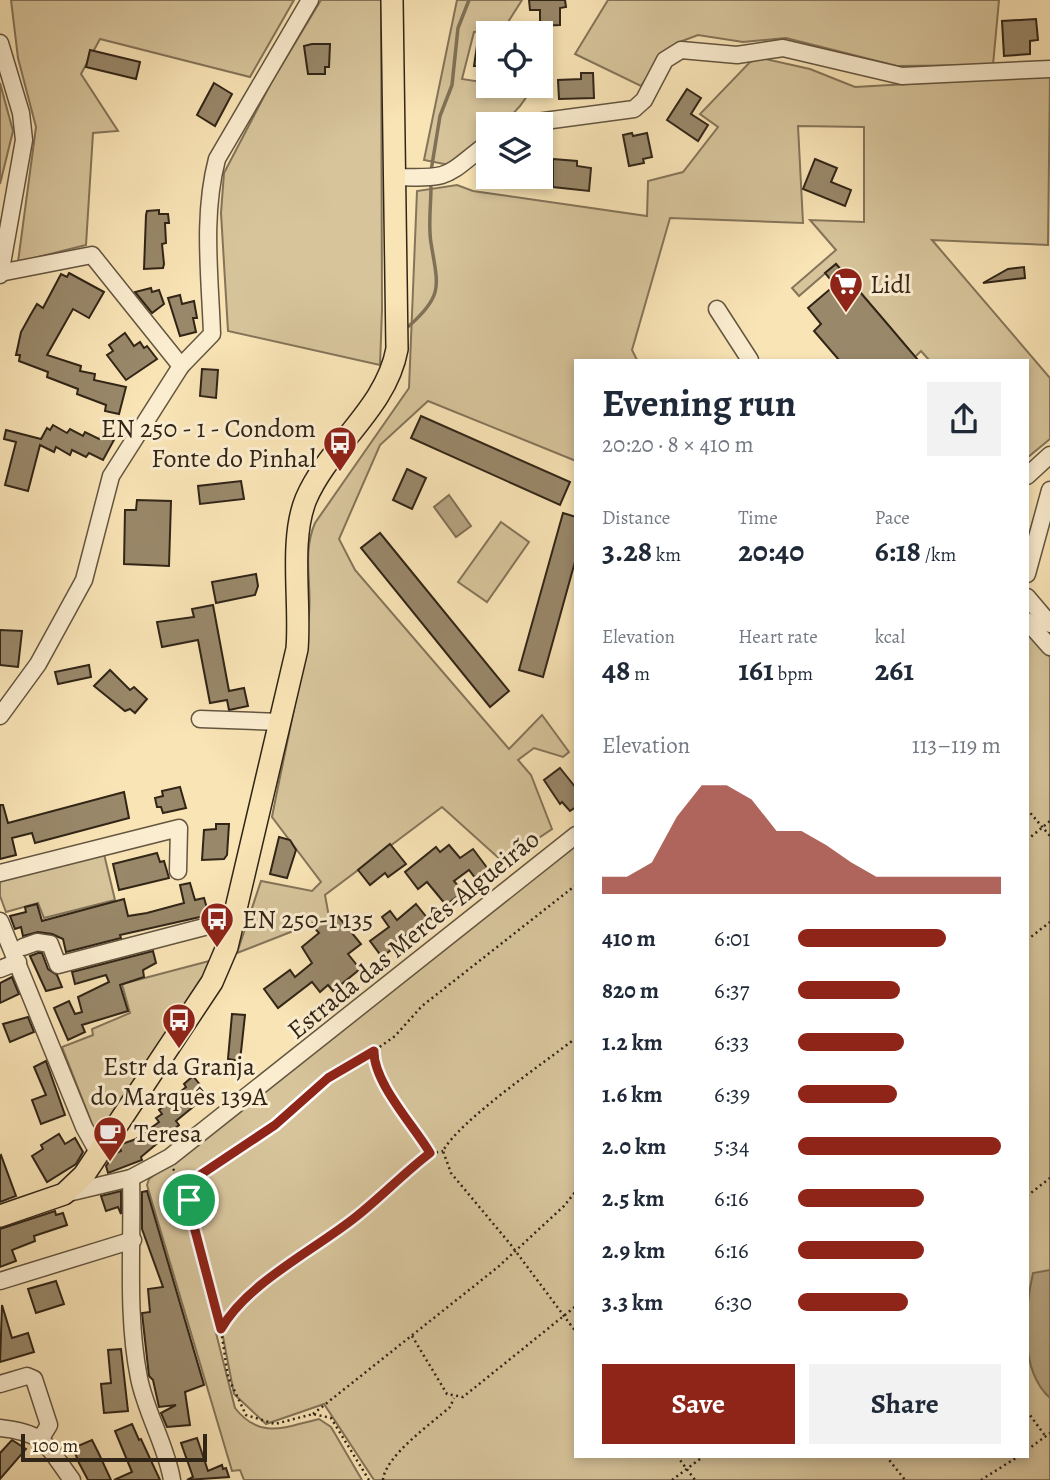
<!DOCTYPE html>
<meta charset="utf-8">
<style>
body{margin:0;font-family:Alegreya,serif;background:#f2f2f3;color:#1f2937;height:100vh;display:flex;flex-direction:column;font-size:26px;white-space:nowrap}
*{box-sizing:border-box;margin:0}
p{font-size:23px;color:#747a83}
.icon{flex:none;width:38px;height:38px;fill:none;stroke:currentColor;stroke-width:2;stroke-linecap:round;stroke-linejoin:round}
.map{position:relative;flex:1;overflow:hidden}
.drawer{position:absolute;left:574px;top:359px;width:455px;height:1099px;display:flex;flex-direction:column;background:#fff;border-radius:0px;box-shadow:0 4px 10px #0003}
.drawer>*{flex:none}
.controls{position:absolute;left:476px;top:21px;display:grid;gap:14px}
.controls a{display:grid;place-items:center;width:77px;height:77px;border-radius:0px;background:#fff;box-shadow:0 4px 10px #0003;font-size:35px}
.scale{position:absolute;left:21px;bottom:18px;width:186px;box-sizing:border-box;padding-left:7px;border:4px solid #312517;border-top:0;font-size:19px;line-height:24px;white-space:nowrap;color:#312517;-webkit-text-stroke:5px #fbedd0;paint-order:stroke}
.pin{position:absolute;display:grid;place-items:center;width:60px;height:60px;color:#fff;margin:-30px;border:4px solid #fff;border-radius:50%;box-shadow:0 2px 7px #0007}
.round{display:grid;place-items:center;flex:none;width:74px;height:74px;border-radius:0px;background:#f2f2f3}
.headline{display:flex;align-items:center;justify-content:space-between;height:119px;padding:0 28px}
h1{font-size:38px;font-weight:700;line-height:52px}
.figures{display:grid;grid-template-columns:repeat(3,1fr);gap:10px;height:119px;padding:7px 28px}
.figures div{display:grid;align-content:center}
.figures b{font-size:30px;font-weight:700}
.figures small{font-size:19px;font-weight:400}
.figures p{font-size:19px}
.chart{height:196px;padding:14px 28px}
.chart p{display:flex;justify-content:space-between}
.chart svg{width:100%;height:126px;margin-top:7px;fill:#8f2418;opacity:.7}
.primary-button{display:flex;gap:14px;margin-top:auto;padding:14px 28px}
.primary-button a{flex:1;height:80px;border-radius:0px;background:#8f2418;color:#fff;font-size:28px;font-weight:700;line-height:80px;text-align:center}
.primary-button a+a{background:#f2f2f3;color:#1f2937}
ul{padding:0 28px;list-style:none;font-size:23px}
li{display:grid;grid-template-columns:112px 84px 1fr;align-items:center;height:52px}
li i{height:18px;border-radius:9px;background:#8f2418}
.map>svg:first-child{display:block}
</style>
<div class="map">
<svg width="1050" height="1480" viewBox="0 0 1050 1480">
<rect width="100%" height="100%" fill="#f9e4b6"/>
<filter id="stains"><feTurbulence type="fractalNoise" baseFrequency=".00286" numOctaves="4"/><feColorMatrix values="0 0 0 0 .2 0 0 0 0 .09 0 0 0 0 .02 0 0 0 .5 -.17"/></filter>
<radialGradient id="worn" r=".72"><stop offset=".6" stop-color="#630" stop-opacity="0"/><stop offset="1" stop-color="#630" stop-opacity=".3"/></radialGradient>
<g fill="#d7c49b" stroke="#847459" stroke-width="2">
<path d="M11,0H294L250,77L100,39L81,74L118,131L93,133L86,245L18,262L36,127L18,58Z"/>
<path d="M321,0H381L382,310L380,365L228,331L221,213L224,173L271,83Z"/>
<path d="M457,0H522L503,30L474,32L462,79L488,83V86L531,89C522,106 509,124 488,124V133L449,165L424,160Z"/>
<path d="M608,0H999L993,65L897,66L786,38L743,42L698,35L677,43L661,56L641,86L575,54Z"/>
<path d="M761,58L810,69L855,87L1050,76L1048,245L932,240L1050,378V439L1027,458V360H929L921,351L915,357L836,264L799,296L792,288L836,250L810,220L864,222V127L798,126L803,223L670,218L632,350L637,360H576V461L428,401L380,445L339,539L355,570L509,749L542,715L569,752L563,757L534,748L518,760L531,775L552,829L503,862L442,807L325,895L329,917L237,953L261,881L312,891L321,882L272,817C285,749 302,682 309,614C312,582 302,553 315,523L409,388L417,191L457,185L473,191L647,216L648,181L683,172L718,127L700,114L750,62Z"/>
<path d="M0,83L13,131L0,184Z"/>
<path d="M501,522L529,542L487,602L458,582Z"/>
<path d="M1027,633L1050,657V1480H374L324,1404L266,1424L234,1394L219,1316L180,1191L235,1408C260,1440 285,1427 319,1419L331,1427L362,1480H244L240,1470L232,1471L147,1185L149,1179L576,840V1456H1027Z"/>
<path d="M104,854L115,900L44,918L38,903L6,912L0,896V881Z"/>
<path d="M213,960L206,979L103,1131L94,1129L62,1047L93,1035L92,1029L130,1013L122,984Z"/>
</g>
<g fill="#b5a380" stroke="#807156" stroke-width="2">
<path d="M449,495L471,526L456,537L434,507Z"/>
<path d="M1050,1270V1398C1018,1369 1025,1309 1033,1273Z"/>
</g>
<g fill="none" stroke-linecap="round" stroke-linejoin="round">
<g stroke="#807156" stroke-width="3.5">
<path d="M431,171L440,116L452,85L458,28L469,0"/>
<path d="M409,326C444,295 438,286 431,243C428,225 431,205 431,187"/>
</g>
</g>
<g fill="#99886a" stroke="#312517" stroke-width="2">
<path d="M529,0H565L566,7L560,8V25L540,26V10H530Z"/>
<path d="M1036,19L1038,40L1030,41V54L1004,56L1002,21Z"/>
<path d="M478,39L488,41V74H477L478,66H474Z"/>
<path d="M312,44H330L329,67H325V74H308L304,46Z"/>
<path d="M90,50L140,62L136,79L86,67Z"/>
<path d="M581,73H593L594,98L559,99L558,80L581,79Z"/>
<path d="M214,83L232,94L215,126L197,115Z"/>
<path d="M687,89L701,98L691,114L708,125L698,141L667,120Z"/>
<path d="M632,133L633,136L647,133L652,157L643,159L644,163L629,166L623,135Z"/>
<path d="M553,159L577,161V166L591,168L589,191L553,187Z"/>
<path d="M815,159L837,168L831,182L851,190L845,206L803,189Z"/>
<path d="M159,210V214H168L169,223H165L166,243L162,244L164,264L163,268L144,269L146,215L147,211Z"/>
<path d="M836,264L884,320L918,360H839L814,331L821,324L808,308L835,285L825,273Z"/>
<path d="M1024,267L1025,278L983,283L1008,269Z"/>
<path d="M69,273L104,292L89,318L73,309L47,355L81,366L80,371L95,374L94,380L126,387L119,414L105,411L106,405L77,394L78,389L47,377L48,372L19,361L20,355H16L21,332L31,314L37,304L43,308L61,274L67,277Z"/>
<path d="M151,288L152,292L159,290L164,304L152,313L135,292Z"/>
<path d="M180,295L182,304L194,301L197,318H193L196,332L180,336L168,298Z"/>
<path d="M125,333L134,346L140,342L144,348L147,346L157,359L126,380L107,355L113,351L109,345Z"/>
<path d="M202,369L218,370L216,398L200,396Z"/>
<path d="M421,416L570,482L560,505L411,438Z"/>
<path d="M53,425L67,433L70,429L83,436L85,432L99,439L102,434L114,440L103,460L89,453L86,457L72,450L70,455L56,447L54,452L40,445L28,491L5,485L16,442L4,439L6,430L41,439L47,428L50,430Z"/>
<path d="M407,469L426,478L412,509L393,500Z"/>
<path d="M241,481L244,499L200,504L198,486Z"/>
<path d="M137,500L171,501L169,566L124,564L125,510H136Z"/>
<path d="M563,513L576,517V558L543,677L519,670Z"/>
<path d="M380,533L509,691L490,707L361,548Z"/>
<path d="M256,574L258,586L255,595L216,603L212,582Z"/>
<path d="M213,605L229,691L244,688L248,706L229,710L227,700L210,703L198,640L162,647L157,622L194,617L192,609Z"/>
<path d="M0,630L22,631L18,667L0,665Z"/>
<path d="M89,665L91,677L58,684L55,672Z"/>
<path d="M110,670L130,690L134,687L147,699L135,713L130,709L125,711L94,686Z"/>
<path d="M560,768L576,788V807L570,811L562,802L560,804L544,780Z"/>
<path d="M180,787L186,808L163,813L161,807H157L155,798L163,796L162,791Z"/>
<path d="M124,792L129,818L35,843L32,833L12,838L16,855L0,859V805H3L8,823Z"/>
<path d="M216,824H229L227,855L224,859L202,860L204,830L216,829Z"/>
<path d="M279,837L290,840L296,850L287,878L270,874Z"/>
<path d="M390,844L406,864L388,877L385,873L370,885L358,870Z"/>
<path d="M449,845L460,858L473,849L491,873L479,883L469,870L454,881L463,892L446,905L427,882L418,889L405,872L436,847L440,852Z"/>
<path d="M157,853L160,862L164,861L169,878L119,890L113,864Z"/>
<path d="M190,883L195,900L204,898L209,915L120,935L121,938L66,952L63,939L52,934L38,932L23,936L21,927L15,929L10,916L26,912L25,907L37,904L42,921L124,899L128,916L147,913L184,903L180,885Z"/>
<path d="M416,904L428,919L394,943L396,946L382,957L370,941L389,927L382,917L390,911L397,920Z"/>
<path d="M338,916L361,944L348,954L360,969L333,991L328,985L320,992L312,982L278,1008L264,989L290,970L295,977L312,963L302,947L319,933L311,924Z"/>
<path d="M153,951L156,963L143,970L144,977L120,985L128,1011L82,1025L85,1032L68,1040L54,1008L69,1001L75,1014L82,1012L78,997L109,982L106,975L75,984L72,972Z"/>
<path d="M38,953H42L48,969L57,975L62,987L46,991L30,956Z"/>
<path d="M12,977L19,994L0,1003V983Z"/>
<path d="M232,1014L245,1015L240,1061L228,1059Z"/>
<path d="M28,1017L34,1032L10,1042L3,1024Z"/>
<path d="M46,1061L65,1115L41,1124L32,1100L46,1095L34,1067Z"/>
<path d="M193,1076L205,1091L201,1095L204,1098L176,1121L179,1125L141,1157L142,1160L108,1173L106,1166L114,1154L121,1151L119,1145L136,1139L159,1122L156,1118L162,1114L159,1110L186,1087L184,1084Z"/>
<path d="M59,1134L65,1144L75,1138L83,1152L76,1164L47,1182L32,1156L43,1149L41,1145Z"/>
<path d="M1,1155L16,1196L0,1202V1156Z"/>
<path d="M121,1191V1214L118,1207L106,1211L101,1196Z"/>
<path d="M147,1191L204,1385L185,1392L190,1425L167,1427L161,1413L176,1405L159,1407L153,1380L149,1376L142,1313L150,1312L148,1289L163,1287L142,1229V1192Z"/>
<path d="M55,1211L56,1215L63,1213L67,1225L34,1236L35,1241L12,1250L16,1261L0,1267V1229Z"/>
<path d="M56,1281L64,1304L36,1313L28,1289Z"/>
<path d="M2,1305L12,1338L28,1333L34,1352L0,1362Z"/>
<path d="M121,1349L128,1411L104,1413L101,1384L111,1383L108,1350Z"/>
<path d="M132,1424L139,1440L141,1439L160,1480H114L132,1472L115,1431Z"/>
<path d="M197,1438L208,1471L222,1465L223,1469L226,1468L229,1477L187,1480L193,1477L181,1443Z"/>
<path d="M12,1440L26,1449L0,1479V1453Z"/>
<path d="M92,1440L99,1454L111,1480H88L79,1463L73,1448Z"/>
</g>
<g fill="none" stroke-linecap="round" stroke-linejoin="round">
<g stroke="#63553f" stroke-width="19">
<g id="minor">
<path d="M0,43L21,113L24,140L0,275"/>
<path d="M522,124L634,109L644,100L665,60L681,50L737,55L783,48L902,76L1050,69"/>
<path d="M396,177C453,179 445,176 488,143"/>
<path d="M0,273L92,255L181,366"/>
<path d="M717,309L750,360"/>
<path d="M1027,476L1050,455"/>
<path d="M1027,574L1050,490"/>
<path d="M1027,597L1050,624"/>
<path d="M1027,621L1050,647"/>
<path d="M0,716L38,664L84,580L111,476L181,366L212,334C210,276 202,216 217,159L310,0"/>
<path d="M200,719L280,722"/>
<path d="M0,873L179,828L178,871"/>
<path d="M0,921L84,1127L99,1154"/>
<path d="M23,947L37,942L50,944L58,965L235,919"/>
<path d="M0,969L18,962"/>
<path d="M131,1178C133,1243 126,1313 139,1378C146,1413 166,1445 172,1480"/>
<path d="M64,1194L131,1178L170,1157L576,835"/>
<path d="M0,1281L133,1240"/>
<path d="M0,1384L27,1376L34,1379L49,1425L41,1438"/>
<path d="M0,1428C46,1433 46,1445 72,1480"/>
</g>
</g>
<g stroke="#312517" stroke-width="24">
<path id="major" d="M0,1216L64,1194L84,1175L212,982L227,947L297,649C301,603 289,540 306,499C329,445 386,409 397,349L392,0"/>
</g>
<g stroke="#312517" stroke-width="2.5" stroke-dasharray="2 3.5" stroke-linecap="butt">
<path d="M1027,809L1050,836"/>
<path d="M1027,840L1050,821"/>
<path d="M1027,940L1050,922"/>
<path d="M576,1038C545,1062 459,1121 443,1151L451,1173L511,1245L576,1332"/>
<path d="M374,1051C373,1082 414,1126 430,1153"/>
<path d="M173,1169L180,1177L189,1200"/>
<path d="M1027,1196L1050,1178"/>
<path d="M221,1329C248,1281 316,1251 358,1215C383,1194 409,1156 443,1151"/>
<path d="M412,1336L447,1394L463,1397L576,1306"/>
<path d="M1027,1411L1046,1437"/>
<path d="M313,1414L498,1267L564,1206L576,1191"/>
<path d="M1027,1450L1050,1433"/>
<path d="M677,1456L695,1480"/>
<path d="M886,1456L905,1480"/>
<path d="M369,1480L331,1418L313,1414L275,1424L246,1415L228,1377L219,1316L191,1215C189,1199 192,1189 200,1175L275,1125L328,1078L363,1059L395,1036L422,1006L576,885"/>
<path d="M383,1480C385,1456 432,1423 450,1407L454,1398"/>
<path d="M672,1480L704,1456"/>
<path d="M981,1480L1019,1456"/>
</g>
<use href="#minor" stroke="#fbedd0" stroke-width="16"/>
<use href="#major" stroke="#f9e4b6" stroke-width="21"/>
</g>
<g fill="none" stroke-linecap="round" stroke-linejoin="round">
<g stroke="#fff" stroke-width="14">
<path id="route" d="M374,1051C373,1082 414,1126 430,1153C404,1173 382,1196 357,1216C315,1250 248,1282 221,1329L191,1215C189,1199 192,1189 200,1175L275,1125L328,1078Z"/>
</g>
<use href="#route" stroke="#8f2418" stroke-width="9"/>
</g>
<defs>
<g id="supermarket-pin" transform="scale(1.75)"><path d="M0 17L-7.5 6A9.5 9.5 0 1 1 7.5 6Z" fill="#8f2418" stroke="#fbedd0"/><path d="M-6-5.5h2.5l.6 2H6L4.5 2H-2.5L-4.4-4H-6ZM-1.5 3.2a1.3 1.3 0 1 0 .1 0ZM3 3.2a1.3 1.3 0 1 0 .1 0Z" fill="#fff"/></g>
<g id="bus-pin" transform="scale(1.75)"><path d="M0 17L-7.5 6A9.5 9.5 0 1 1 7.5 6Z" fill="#8f2418" stroke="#fbedd0"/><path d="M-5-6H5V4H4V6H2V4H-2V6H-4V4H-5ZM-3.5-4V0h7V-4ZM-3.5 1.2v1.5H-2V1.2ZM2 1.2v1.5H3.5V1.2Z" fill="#fff"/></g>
<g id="cafe-pin" transform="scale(1.75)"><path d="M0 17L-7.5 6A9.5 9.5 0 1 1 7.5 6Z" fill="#8f2418" stroke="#fbedd0"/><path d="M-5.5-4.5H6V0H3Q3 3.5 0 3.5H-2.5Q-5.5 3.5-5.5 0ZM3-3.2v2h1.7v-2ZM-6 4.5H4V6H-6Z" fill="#fff"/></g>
</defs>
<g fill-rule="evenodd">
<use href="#supermarket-pin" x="846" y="284"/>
<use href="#bus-pin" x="340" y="443"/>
<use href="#bus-pin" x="217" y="919"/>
<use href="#bus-pin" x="179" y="1020"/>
<use href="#cafe-pin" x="110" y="1133"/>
</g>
<g text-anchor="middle" stroke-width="6" stroke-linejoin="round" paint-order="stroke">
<g font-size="26" fill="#312517" stroke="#fbedd0" text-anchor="start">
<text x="870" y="293">Lidl</text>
<text x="316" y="437" text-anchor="end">EN 250 - 1 - Condom<tspan x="316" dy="30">Fonte do Pinhal</tspan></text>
<text x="242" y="928">EN 250-1 135</text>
<text x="179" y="1075" text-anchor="middle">Estr da Granja<tspan x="179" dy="30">do Marquês 139A</tspan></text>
<text x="134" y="1142">Teresa</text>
</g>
<g font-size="26" fill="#312517" stroke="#fbedd0">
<text transform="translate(413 934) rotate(-39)" y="9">Estrada das Mercês-Algueirão</text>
</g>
</g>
<rect width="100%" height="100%" filter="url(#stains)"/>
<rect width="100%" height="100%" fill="url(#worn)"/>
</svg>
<div class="controls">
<a><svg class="icon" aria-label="locate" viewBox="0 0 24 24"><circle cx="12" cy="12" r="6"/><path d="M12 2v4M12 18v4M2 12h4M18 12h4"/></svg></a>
<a><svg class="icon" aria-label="layers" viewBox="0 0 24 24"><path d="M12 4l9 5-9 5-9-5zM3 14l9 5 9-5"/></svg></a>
</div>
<div class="scale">100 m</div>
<div class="pin" style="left:189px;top:1200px;background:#1e9e55"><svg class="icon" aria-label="arrive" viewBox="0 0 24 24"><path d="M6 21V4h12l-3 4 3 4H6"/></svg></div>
<section class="drawer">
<div class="headline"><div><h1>Evening run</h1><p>20:20 · 8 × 410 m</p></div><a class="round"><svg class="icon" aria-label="share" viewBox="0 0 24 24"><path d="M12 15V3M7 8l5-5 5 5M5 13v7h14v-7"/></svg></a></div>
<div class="figures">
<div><p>Distance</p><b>3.28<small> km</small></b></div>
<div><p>Time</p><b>20:40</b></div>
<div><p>Pace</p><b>6:18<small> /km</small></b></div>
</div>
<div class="figures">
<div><p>Elevation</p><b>48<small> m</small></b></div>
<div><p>Heart rate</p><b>161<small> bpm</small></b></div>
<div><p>kcal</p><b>261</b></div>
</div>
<div class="chart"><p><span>Elevation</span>113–119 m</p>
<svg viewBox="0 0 160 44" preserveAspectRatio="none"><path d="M0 44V38L10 38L20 33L30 17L40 6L50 6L60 11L70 22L80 22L90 27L100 33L110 38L120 38L130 38L140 38L150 38L160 38V44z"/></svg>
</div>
<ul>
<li><b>410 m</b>6:01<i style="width:73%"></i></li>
<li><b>820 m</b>6:37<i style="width:50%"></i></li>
<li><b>1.2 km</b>6:33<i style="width:52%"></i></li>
<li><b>1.6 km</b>6:39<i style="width:49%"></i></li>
<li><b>2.0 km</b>5:34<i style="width:100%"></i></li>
<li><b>2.5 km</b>6:16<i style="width:62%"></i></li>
<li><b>2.9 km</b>6:16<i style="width:62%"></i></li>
<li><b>3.3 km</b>6:30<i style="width:54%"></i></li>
</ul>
<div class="primary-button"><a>Save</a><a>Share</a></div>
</section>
</div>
